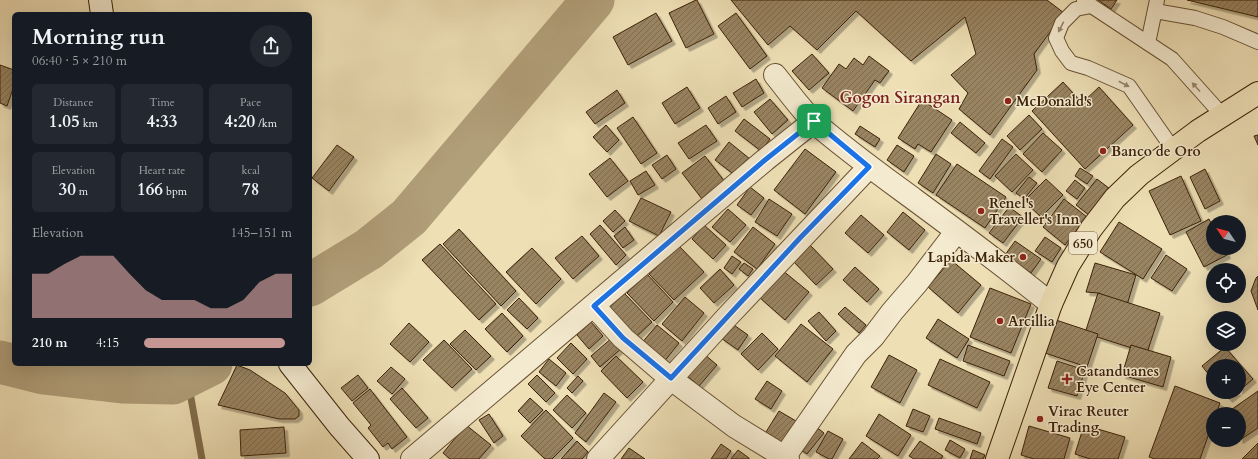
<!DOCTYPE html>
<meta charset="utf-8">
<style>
body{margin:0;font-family:Cardo,serif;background:#242831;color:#f1f3f6;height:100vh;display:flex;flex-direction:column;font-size:15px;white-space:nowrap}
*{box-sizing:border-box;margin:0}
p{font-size:13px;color:#9ea1a6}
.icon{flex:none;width:22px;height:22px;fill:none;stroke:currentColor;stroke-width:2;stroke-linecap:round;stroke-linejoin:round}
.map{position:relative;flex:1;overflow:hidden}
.sheet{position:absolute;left:12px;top:12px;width:300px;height:354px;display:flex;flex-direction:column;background:#171b24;border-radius:6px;box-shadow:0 4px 16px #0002}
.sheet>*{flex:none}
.needle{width:26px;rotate:305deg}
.fabs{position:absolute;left:1206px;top:215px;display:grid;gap:8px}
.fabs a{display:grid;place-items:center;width:40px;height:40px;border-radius:50%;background:#171b24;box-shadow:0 4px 16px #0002;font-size:20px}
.pin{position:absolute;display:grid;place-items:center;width:34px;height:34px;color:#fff;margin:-17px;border-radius:8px;box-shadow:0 2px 6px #0006}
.round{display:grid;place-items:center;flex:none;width:42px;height:42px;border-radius:21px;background:#242831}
.overview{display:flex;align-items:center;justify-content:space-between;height:68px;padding:0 20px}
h1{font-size:22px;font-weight:700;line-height:30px}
.stats{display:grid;grid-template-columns:repeat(3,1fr);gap:6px;height:68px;padding:4px 20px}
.stats div{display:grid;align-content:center;border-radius:6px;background:#242831;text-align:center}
.stats b{font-size:17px;font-weight:700}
.stats small{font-size:11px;font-weight:400}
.stats p{font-size:11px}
.chart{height:112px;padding:8px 20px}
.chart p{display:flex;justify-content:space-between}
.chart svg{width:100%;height:72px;margin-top:4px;fill:#c59692;opacity:.7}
ul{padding:0 20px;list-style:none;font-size:13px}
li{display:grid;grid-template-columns:64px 48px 1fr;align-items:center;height:30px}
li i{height:10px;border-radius:5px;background:#c59692}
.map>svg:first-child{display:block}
</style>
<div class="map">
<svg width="1258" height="459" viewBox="0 0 1258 459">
<defs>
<pattern id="building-hatch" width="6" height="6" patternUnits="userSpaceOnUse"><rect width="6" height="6" fill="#998462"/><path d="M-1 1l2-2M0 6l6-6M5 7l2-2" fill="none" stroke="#7e6c4f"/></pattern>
<filter id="shadow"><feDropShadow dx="3.5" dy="3.5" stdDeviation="0" flood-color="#0004"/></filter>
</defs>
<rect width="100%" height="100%" fill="#eedfb5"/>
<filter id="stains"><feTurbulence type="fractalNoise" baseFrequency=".005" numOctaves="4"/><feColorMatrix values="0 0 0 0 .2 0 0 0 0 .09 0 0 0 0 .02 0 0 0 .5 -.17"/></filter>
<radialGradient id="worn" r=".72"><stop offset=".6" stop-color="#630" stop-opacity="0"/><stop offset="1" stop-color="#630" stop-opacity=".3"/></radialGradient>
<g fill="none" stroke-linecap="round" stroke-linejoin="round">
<path stroke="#826d4c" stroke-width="7" d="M187,376L202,459"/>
<g stroke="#b19f7a" stroke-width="43">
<path d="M310,285L369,249L409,217L593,0"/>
<path d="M0,362L43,373L122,382L173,383L211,364"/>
</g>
</g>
<g fill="url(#building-hatch)" stroke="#3c2208" filter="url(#shadow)">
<path d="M696,0H697L714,34L686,48L669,13Z"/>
<path d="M731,0H1047L1064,13L1034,54L1037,70L990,135L959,109L968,93L951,75L976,54L965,17L911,61L856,11L817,50L790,26L768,45Z"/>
<path d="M1098,0H1117L1111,9Z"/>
<path d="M1187,0H1258V17Z"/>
<path d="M656,13L672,41L628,65L613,37Z"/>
<path d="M736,13L767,56L750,69L718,26Z"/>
<path d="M812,54L829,73L809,90L792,71Z"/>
<path d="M869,56L889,71L880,83L875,80L853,111L822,88L839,64L846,69L854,58L863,65Z"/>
<path d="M0,65L14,70V86L7,106L0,103Z"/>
<path d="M756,79L764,93L742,107L733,93Z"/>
<path d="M1063,82L1082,103L1099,87L1133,125L1085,169L1032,111Z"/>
<path d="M687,87L700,108L675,124L662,103Z"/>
<path d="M617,90L625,103L595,124L586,112Z"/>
<path d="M726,96L736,112L718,124L708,108Z"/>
<path d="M770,99L788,120L772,134L754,112Z"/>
<path d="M922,100L952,120L931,152L918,144L915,149L898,138Z"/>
<path d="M1029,115L1042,129L1020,150L1007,136Z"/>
<path d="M633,117L657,153L641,164L617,128Z"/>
<path d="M744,119L770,139L761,151L735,131Z"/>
<path d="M960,122L985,143L976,153L951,133Z"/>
<path d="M606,125L619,140L607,152L593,137Z"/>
<path d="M706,125L717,141L689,159L678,143Z"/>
<path d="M860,126L880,139L875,147L855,134Z"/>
<path d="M1043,133L1062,150L1042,172L1023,154Z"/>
<path d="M1258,135V145L1254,136Z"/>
<path d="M1002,139L1013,147L990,179L979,171Z"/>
<path d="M729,142L750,159L736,176L715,160Z"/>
<path d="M337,145L354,157L329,191L312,178Z"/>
<path d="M897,145L914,156L904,172L887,160Z"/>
<path d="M805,149L836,172L805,214L774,190Z"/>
<path d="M936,154L951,164L933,193L918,183Z"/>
<path d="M1016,154L1033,170L1012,192L995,176Z"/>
<path d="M667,155L676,169L662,179L652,165Z"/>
<path d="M705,156L725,182L702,199L682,173Z"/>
<path d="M610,158L628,181L607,197L589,174Z"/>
<path d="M957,164L1006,197L985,228L936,195Z"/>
<path d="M1080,168L1093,176L1087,184L1075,176Z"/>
<path d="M1205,169L1220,201L1205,209L1190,177Z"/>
<path d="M646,171L655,185L638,195L630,181Z"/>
<path d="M1181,176L1201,221L1170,235L1149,191Z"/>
<path d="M1029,177L1037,183L1024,199L1016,193Z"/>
<path d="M1046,179L1063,195L1041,217L1024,201Z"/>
<path d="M1097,179L1110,189L1089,215L1076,205Z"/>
<path d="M1075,180L1085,188L1077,199L1066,191Z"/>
<path d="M750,187L764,198L751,215L737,205Z"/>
<path d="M641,198L671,212L659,236L629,221Z"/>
<path d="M769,199L792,214L777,236L755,222Z"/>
<path d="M1064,199L1087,217L1065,245L1043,227Z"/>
<path d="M1009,207L1023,217L1003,243L989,233Z"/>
<path d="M728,209L746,225L730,242L712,227Z"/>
<path d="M615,210L625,221L613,232L603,221Z"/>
<path d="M903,212L925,230L909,250L887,232Z"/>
<path d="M861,215L884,235L868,253L845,233Z"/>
<path d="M1209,219L1213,227V248H1224L1227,255L1204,267L1186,232Z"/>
<path d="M1119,222L1162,249L1143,279L1100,252Z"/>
<path d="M600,225L626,255L616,265L590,234Z"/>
<path d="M704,225L726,245L713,259L692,239Z"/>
<path d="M625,227L634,240L623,248L614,236Z"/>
<path d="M753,227L775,244L757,269L734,252Z"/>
<path d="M459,229L516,291L501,306L443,244Z"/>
<path d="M582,236L599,256L573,279L555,258Z"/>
<path d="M1045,237L1061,248L1052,262L1035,251Z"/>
<path d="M1015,241L1041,259L1031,273L1005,255Z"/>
<path d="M440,244L496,304L479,320L422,260Z"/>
<path d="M809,244L833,269L816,285L792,260Z"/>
<path d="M679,246L704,272L674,300L649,274Z"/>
<path d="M532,248L561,279L536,304L506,272Z"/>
<path d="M1166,255L1187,269L1172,291L1151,278Z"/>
<path d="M732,256L741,262L732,274L724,268Z"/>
<path d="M951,260L981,285L958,313L928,287Z"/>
<path d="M744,263L753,269L748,276L739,269Z"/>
<path d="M1095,263L1136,275L1127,305L1098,293L1086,292Z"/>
<path d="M855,267L879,289L867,302L843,280Z"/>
<path d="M720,269L734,285L714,303L700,288Z"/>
<path d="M782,270L809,292L785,320L759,297Z"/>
<path d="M647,274L673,302L654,321L627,293Z"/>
<path d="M1258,276V310L1251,291L1256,278Z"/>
<path d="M990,288L1031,304L1011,353L970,337Z"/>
<path d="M624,293L652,322L633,340L605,311Z"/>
<path d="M1098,293L1160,313L1147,353L1085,333Z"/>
<path d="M685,297L704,313L682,341L662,324Z"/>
<path d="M519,298L538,318L527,329L507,310Z"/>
<path d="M845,307L866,325L859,333L838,314Z"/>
<path d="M819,312L836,331L826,341L808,321Z"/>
<path d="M502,313L523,336L507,352L485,329Z"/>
<path d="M938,319L969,339L957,358L926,338Z"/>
<path d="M1056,320L1098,334L1087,367L1045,353Z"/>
<path d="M591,322L603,336L589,349L577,335Z"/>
<path d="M409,323L429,342L410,362L390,344Z"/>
<path d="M731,323L748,335L738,350L721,338Z"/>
<path d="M801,324L833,349L807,382L775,356Z"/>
<path d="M657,325L679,343L663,363L640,345Z"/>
<path d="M465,330L491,356L476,370L450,344Z"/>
<path d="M762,333L778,349L758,370L741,354Z"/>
<path d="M613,337L622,348L600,367L591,356Z"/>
<path d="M444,340L472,369L452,388L423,360Z"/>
<path d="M571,343L587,359L573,374L557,358Z"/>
<path d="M968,345L1010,361L1004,376L963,361Z"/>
<path d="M1131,345L1171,357L1163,387L1122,375Z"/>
<path d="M1225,347L1253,379L1239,391V366H1213V380L1202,366Z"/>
<path d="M704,354L717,365L699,386L686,375Z"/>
<path d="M889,355L917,370L900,403L871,387Z"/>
<path d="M616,356L643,382L627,398L601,371Z"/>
<path d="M549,359L566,373L556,386L539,372Z"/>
<path d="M940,359L990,382L977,408L928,385Z"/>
<path d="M1057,361L1085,370L1077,396L1048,388Z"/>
<path d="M237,365L250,370L285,393L299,410V416L295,419H279L218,405Z"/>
<path d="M391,367L405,379L392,394L377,381Z"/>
<path d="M358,375L368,388L352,401L341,388Z"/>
<path d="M537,375L555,393L546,402L528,384Z"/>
<path d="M578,376L583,381L572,393L567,388Z"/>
<path d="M767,381L782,391L771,409L755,399Z"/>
<path d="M1175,386L1220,403L1216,414H1213V422L1200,459H1155L1149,457Z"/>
<path d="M402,388L428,418L416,428L390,399Z"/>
<path d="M370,389L407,437L392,449L388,443L383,447L368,428L371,425L353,403Z"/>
<path d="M1258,391V428L1240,440L1239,439V414H1225Z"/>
<path d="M1223,392H1238L1229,399Z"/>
<path d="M604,393L616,402L586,442L575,433Z"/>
<path d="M567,395L586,413L572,428L553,410Z"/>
<path d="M530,398L543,410L530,423L518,411Z"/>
<path d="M913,409L930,416L923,432L906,426Z"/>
<path d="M546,410L573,438L552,459H545L521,436Z"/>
<path d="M779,411L796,421L778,451L761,440Z"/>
<path d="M489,414L503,436L494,443L479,420Z"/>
<path d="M879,414L911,435L898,456L866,436Z"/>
<path d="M939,418L981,433L977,444L935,429Z"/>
<path d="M466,425L491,445L479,459H450L443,453Z"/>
<path d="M1084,425L1125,437L1118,459H1090L1075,454Z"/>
<path d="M815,426L824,433L807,454L798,448Z"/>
<path d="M1029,426L1070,438L1064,459H1034L1021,455Z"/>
<path d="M284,427L286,453L241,456L240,430Z"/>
<path d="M828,431L843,439L832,459H829L816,452Z"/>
<path d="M950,440L965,449L960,458L945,450Z"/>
<path d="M577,441L588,452L582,459H561Z"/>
<path d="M920,441L943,456L941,459H914L909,456Z"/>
<path d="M862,442L880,456L877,459H849Z"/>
<path d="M1258,443V459H1242Z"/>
<path d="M721,444L731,451L726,459H711Z"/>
<path d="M629,448L645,459H621Z"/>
<path d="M738,450L749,458V459H731Z"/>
<path d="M973,450L985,455L983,459H970Z"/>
</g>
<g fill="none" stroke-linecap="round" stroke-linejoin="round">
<g stroke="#685133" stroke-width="16">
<g id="service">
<path d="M1084,1L1172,59L1223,116"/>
<path d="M1091,6L1076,9L1062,23L1056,38L1062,51L1071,63L1088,68L1129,86L1173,149"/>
<path d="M1155,11L1195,18L1223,27L1258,42"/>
<path d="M1148,43L1157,0"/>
</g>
</g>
<g stroke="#685133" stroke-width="24">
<g id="minor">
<path d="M775,75C788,91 800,108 814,122C846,150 881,175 915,200C961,234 1007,268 1051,304"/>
<path d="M594,306L623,338L671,379L734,426L788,459"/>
<path d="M412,459L765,160L814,121"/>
<path d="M598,459L728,316L869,167"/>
<path d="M783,459L856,354L873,337L892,312L917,283L956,232"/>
</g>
</g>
<g stroke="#3c2208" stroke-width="24">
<g id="secondary">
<path d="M100,0L102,14"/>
<path d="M290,364L339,426L368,459"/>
</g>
</g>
<g stroke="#3c2208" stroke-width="24">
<path id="primary" d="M997,459L1051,304L1068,266L1091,229L1115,198L1139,175L1198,131L1258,93"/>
</g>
<use href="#service" stroke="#f4eacf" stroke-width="14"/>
<use href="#minor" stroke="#f4eacf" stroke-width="22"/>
<use href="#secondary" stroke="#f4eacf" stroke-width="22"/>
<use href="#primary" stroke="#eedfb5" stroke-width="22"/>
</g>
<defs><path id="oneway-solid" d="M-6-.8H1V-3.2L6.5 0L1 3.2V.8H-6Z"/></defs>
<g fill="#98866c">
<use href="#oneway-solid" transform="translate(1061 27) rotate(117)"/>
<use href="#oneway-solid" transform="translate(1124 84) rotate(28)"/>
<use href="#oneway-solid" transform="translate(1196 87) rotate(-132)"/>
</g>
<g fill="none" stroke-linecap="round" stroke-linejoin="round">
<g stroke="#fff" stroke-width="8">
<path id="route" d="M814,121L869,167L800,238L671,378L623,338L594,306L765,160Z"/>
</g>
<use href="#route" stroke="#1a73e8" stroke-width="5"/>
</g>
<g fill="#8f2418" stroke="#f4eacf" stroke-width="1.5">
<circle cx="1008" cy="101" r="4"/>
<circle cx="1103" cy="151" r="4"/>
<circle cx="981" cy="211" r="4"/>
<circle cx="1023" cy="257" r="4"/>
<circle cx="1000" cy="321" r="4"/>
<path d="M1065 373h4v4h4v4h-4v4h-4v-4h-4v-4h4z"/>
<circle cx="1040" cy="419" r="4"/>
</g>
<g text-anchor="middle" stroke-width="3" stroke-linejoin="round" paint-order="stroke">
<rect fill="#f4eacf" stroke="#735e44" stroke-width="1" x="1069" y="232" width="28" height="22" rx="3"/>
<g font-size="13" font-weight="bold" fill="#3c2208">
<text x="1083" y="248">650</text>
</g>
<g font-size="14" font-weight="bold" fill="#3c2208" stroke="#f4eacf" text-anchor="start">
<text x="1016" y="106">McDonald's</text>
<text x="1111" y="156">Banco de Oro</text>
<text x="989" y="208">Renel's<tspan x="989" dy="16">Traveller's Inn</tspan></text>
<text x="1015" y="262" text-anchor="end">Lapida Maker</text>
<text x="1008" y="326">Arcillia</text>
<text x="1076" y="376">Catanduanes<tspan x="1076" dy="16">Eye Center</tspan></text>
<text x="1048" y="416">Virac Reuter<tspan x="1048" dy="16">Trading</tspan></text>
</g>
<g font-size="16" font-weight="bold" fill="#7a1f14" stroke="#f4eacf">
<text x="900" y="103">Gogon Sirangan</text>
</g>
</g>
<rect width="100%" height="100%" filter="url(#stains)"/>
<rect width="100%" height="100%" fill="url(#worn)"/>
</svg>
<div class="fabs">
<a><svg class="needle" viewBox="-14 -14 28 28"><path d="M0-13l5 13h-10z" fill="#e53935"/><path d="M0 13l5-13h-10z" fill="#9ea1a6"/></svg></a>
<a><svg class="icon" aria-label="locate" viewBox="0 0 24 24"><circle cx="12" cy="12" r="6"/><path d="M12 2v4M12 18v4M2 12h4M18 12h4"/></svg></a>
<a><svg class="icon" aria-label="layers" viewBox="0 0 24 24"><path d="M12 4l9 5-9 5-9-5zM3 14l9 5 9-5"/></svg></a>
<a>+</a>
<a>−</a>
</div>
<div class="pin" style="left:814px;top:121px;background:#1e9e55"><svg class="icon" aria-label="arrive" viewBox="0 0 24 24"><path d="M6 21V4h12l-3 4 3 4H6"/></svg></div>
<section class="sheet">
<div class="overview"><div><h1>Morning run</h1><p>06:40 · 5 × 210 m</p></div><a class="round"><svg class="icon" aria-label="share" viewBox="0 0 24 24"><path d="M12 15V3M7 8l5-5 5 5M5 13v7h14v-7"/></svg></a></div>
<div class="stats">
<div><p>Distance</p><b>1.05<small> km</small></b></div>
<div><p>Time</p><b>4:33</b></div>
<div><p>Pace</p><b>4:20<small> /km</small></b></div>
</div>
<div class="stats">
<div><p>Elevation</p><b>30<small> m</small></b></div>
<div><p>Heart rate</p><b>166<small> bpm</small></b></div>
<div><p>kcal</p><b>78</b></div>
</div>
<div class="chart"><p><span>Elevation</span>145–151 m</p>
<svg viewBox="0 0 160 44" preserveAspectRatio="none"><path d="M0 44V17L10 17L20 11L30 6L40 6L50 6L60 17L70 27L80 33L90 33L100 33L110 38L120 38L130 33L140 22L150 17L160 17V44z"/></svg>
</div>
<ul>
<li><b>210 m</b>4:15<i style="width:95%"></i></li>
</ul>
</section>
</div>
